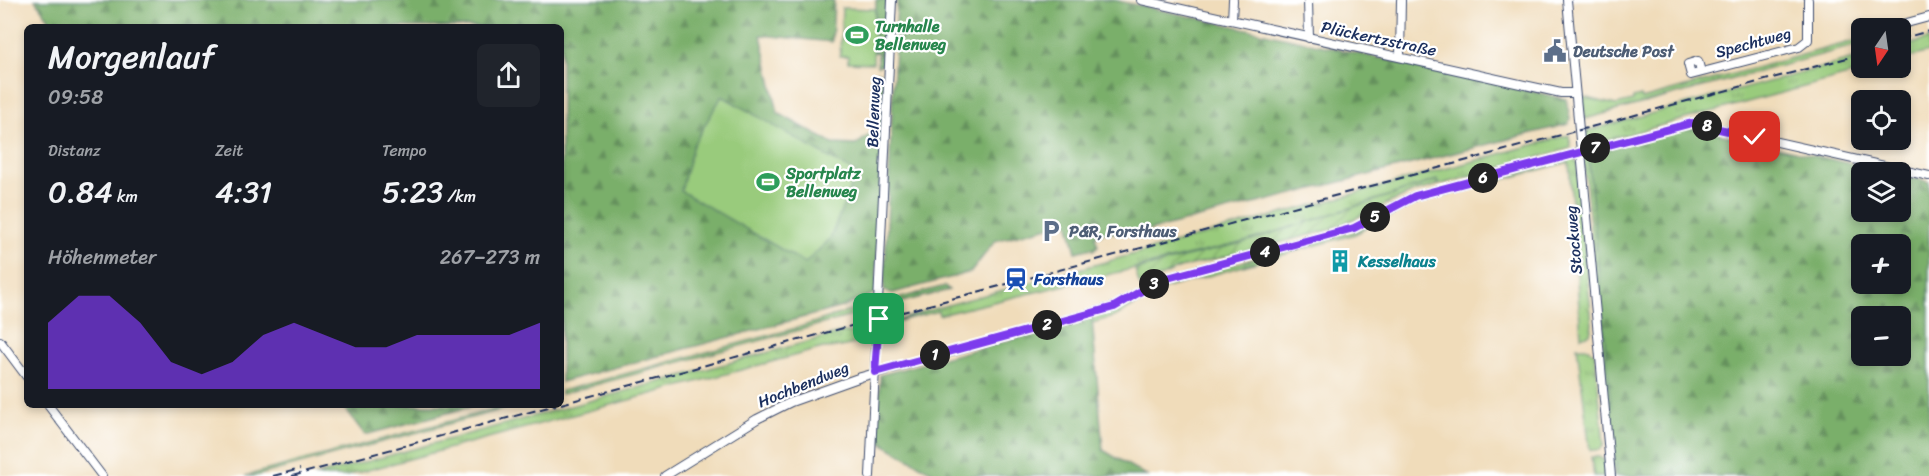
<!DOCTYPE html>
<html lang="de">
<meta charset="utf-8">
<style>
body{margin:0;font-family:Sriracha,sans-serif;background:#20242c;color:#f1f3f6;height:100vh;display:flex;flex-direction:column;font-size:22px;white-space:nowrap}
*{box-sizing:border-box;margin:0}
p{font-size:20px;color:#9ea1a6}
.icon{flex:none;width:33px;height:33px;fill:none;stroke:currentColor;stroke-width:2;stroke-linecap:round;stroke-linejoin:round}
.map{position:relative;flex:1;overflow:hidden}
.panel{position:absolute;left:24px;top:24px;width:540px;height:384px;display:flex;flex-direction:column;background:#171b24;border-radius:9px;box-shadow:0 3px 9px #0003}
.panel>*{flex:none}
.needle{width:39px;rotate:193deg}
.fabs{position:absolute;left:1851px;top:18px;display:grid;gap:12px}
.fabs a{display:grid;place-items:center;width:60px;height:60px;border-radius:9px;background:#171b24;box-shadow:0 3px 9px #0003;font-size:30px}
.pin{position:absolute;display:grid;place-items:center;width:51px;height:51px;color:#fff;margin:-26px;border-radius:12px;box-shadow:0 3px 9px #0006}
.km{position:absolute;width:30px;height:30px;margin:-15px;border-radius:50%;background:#222;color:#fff;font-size:16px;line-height:30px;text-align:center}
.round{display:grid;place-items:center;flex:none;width:63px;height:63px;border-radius:9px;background:#20242c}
.headline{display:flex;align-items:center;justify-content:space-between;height:102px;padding:0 24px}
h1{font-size:33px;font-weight:600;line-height:45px}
.figures{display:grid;grid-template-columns:repeat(3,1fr);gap:9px;height:102px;padding:6px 24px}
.figures div{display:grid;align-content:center}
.figures b{font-size:30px;font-weight:600}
.figures small{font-size:16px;font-weight:400}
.figures p{font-size:16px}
.chart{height:168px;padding:12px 24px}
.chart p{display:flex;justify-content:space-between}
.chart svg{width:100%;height:108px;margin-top:6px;fill:#7c3aed;opacity:.7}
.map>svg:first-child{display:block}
</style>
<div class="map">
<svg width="1929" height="476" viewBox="0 0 1929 476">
<defs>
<pattern id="grass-tufts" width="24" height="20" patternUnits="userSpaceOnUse" patternTransform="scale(1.5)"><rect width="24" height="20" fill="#99cb7b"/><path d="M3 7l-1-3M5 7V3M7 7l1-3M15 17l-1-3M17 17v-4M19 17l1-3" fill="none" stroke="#7ca568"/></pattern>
<pattern id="forest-firs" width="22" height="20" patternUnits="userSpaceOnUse" patternTransform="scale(1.5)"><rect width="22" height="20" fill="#7aaf6b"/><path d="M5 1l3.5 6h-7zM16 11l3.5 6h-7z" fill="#638f5b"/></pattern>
<pattern id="garden-furrows" width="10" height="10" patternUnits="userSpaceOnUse" patternTransform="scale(1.5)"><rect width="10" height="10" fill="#99cb7b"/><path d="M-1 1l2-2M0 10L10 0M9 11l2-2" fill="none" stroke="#7ca568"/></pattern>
</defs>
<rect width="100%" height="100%" fill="#fff"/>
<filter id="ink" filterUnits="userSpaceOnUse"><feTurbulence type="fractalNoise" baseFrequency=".0167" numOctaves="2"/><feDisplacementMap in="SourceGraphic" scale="12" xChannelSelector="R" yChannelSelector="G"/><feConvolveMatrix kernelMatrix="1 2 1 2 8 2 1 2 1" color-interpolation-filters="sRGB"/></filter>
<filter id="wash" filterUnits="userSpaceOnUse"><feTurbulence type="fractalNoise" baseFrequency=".008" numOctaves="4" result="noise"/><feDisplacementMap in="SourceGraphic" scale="24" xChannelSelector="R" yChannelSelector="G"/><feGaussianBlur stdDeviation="1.35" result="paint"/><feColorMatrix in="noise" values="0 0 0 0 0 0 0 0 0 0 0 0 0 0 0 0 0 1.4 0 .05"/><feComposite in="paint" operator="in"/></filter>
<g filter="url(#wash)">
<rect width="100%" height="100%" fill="#f0dcba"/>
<g fill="url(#grass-tufts)" stroke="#5a7d6c" stroke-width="1.5">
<path d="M1861,39V44L1585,119L1583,97L1616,105L1633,101V98L1641,96L1642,99Z"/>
<path d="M1929,39V52L1901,60V47Z"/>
<path d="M1861,57L1862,68H1874L1588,145L1586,131Z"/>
<path d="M1569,135L1571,148L1439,185L1437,180L1245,242L939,315L938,311L888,324L926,311Z"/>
<path d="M1588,154L1617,476H1614L1584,162Z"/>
<path d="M1573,158L1577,163L1592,324L1590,334L1581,337L1569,162L1414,203L1355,234L1166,288L1116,316L1092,323V318L1114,312L1165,283L1355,231L1414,201Z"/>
<path d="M871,304L874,310L561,394V391L800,327Z"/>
<path d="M874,329V339L841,347L823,348L346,476H314L843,332L860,333Z"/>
<path d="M1577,347H1586L1595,354L1604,445L1599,450H1590Z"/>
<path d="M510,405H519L255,476H245Z"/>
<path d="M1591,457H1599L1606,462L1607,476H1594Z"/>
</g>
<g fill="url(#forest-firs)" stroke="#4a6f64" stroke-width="1.5" fill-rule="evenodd">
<path d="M35,0H834L832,42L761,35L778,113L833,144L856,145L875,130L877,71L884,74L876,293L842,307L561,382V27H55Z"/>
<path d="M876,0H887L885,64L877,66L878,53L874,52Z"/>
<path d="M897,0H1114L1566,99L1570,118L1568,124L1132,235L1107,232L1095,236L1098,246L1093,250L1092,248L1076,252L1068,222L995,241L971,272L893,293L884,291Z"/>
<path d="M1688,127L1887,172H1862V212H1900L1901,175L1929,182V476H1617L1588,154ZM1862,244H1900V284H1862ZM1862,316H1900V356H1862Z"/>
<path d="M945,286L949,290L883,307L884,302Z"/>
<path d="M1092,318L1103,450L1147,476H939L878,441L880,375Z"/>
<path d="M342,405H477L365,435Z"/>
</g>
<path fill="url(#garden-furrows)" stroke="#5a7d6c" stroke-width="1.5" d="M1438,180L1439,185L1414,192L1329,230L1180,268L1140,286L1135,270L1245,242Z"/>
<g fill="#99cb7b" stroke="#5a7d6c" stroke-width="1.5">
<path d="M842,8L875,9L873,63L848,62V56H840Z"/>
<path d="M722,96L856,173L830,239L805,263L681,191L693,145Z"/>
</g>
</g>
<g filter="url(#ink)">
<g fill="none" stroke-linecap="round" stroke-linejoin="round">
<g stroke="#3b496c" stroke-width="10">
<g id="minor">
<path d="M1141,0L1561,93H1575"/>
<path d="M1308,0L1309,38"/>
<path d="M1567,0L1611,476"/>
<path d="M1232,20L1233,0"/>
<path d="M1888,28L1929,17"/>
<path d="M1400,57L1401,0"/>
<path d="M1701,72L1698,61L1688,64L1691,75L1799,47L1808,40V0"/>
<path d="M0,341L27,377"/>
<path d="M48,405L102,476"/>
<path d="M665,476L757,419L791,402L861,377L1114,307L1160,280L1354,228L1415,196L1692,123L1929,176"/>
<path d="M870,476L892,0"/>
</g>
</g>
<use href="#minor" stroke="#fff" stroke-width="8"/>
<g stroke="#1b2f5e" stroke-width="2" stroke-dasharray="9 4.5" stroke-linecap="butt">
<path d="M1900,39L1929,31"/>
<path d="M561,404L1862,54"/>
<path d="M273,476L300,469"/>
<path d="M292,476L556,405"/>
</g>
</g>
</g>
<g fill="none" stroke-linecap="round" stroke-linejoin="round" filter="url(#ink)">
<g stroke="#fff" stroke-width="12">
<path id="route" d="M879,319L875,372L1114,307L1160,280L1354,228L1415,196L1692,123L1755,137"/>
</g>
<use href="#route" stroke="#7c3aed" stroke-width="8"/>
</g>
<defs>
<g id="stadium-bare" transform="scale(1.8)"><path d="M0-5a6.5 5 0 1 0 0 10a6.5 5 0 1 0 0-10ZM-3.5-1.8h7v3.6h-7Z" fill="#2e9e5b" stroke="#fff" stroke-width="2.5" paint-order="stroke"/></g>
<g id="civic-bare" transform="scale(1.8)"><path d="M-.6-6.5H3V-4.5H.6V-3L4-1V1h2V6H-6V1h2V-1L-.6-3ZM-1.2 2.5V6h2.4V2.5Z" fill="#5c6f8a" stroke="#fff" stroke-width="2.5" paint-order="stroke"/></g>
<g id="parking-bare" transform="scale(1.8)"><path d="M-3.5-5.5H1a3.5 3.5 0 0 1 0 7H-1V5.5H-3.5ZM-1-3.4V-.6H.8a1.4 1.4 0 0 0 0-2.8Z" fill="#5c6f8a" stroke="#fff" stroke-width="2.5" paint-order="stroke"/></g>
<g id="building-bare" transform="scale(1.8)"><path d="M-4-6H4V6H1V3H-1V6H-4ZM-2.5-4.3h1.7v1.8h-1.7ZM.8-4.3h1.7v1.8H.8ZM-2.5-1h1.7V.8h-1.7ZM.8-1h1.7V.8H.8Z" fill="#0f9aa8" stroke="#fff" stroke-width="2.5" paint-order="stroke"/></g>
<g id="station-bare" transform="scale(1.8)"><path d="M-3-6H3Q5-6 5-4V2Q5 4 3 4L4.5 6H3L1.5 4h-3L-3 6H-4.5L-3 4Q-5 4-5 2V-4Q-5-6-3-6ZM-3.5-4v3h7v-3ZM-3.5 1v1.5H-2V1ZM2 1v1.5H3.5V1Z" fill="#1a4fb4" stroke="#fff" stroke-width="2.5" paint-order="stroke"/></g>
</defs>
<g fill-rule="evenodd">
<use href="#stadium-bare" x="857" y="35"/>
<use href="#civic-bare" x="1555" y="51"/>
<use href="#stadium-bare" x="768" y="182"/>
<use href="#parking-bare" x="1051" y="231"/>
<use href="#building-bare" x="1340" y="261"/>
<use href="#station-bare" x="1016" y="279"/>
</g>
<g text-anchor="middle" stroke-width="4.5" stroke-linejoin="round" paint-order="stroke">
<g font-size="16" font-weight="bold" fill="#27864d" stroke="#fff" text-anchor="start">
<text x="875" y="32">Turnhalle<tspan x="875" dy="18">Bellenweg</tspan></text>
<text x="786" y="179">Sportplatz<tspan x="786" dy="18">Bellenweg</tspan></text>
</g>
<g font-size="16" fill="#1b2f5e" stroke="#fff">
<text transform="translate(1379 38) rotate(12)" y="6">Plückertzstraße</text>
<text transform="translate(1753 42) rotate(-15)" y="6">Spechtweg</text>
<text transform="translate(873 112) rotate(-88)" y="6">Bellenweg</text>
<text transform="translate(1573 240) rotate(-95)" y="6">Stockweg</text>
<text transform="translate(803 384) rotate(-22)" y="6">Hochbendweg</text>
</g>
<g font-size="16" font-weight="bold" fill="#4e5e75" stroke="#fff" text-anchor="start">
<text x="1573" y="57">Deutsche Post</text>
<text x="1069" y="237">P&amp;R, Forsthaus</text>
</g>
<g font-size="16" font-weight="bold" fill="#0d838f" stroke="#fff" text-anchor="start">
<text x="1358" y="267">Kesselhaus</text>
</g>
<g font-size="16" font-weight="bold" fill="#164399" stroke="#fff" text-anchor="start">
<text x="1034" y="285">Forsthaus</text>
</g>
</g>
</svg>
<div class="fabs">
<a><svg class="needle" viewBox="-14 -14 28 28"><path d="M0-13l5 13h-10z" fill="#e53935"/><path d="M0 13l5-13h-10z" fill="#9ea1a6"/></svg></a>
<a><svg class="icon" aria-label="locate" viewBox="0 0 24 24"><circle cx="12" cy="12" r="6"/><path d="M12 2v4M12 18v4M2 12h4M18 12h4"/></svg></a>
<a><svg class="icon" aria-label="layers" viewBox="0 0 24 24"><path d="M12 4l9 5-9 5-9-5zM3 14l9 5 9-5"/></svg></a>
<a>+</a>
<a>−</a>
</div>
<div class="pin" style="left:879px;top:319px;background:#1e9e55"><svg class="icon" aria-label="arrive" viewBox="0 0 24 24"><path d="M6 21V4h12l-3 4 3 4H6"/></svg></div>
<div class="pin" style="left:1755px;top:137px;background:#d93025"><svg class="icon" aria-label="check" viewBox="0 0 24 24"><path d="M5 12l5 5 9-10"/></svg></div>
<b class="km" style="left:935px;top:355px">1</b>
<b class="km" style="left:1047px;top:325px">2</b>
<b class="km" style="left:1154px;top:284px">3</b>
<b class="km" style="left:1265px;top:252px">4</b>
<b class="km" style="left:1375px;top:217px">5</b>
<b class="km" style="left:1483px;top:178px">6</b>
<b class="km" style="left:1595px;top:148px">7</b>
<b class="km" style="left:1707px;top:126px">8</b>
<section class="panel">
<div class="headline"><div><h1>Morgenlauf</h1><p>09:58</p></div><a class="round"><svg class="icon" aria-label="share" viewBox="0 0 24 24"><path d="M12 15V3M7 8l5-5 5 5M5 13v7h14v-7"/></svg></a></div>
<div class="figures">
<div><p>Distanz</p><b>0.84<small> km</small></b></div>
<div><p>Zeit</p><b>4:31</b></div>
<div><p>Tempo</p><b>5:23<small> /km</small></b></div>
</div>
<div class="chart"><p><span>Höhenmeter</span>267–273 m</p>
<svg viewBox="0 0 160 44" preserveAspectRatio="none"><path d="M0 44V17L10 6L20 6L30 17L40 33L50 38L60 33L70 22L80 17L90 22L100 27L110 27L120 22L130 22L140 22L150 22L160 17V44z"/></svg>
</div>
</section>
</div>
